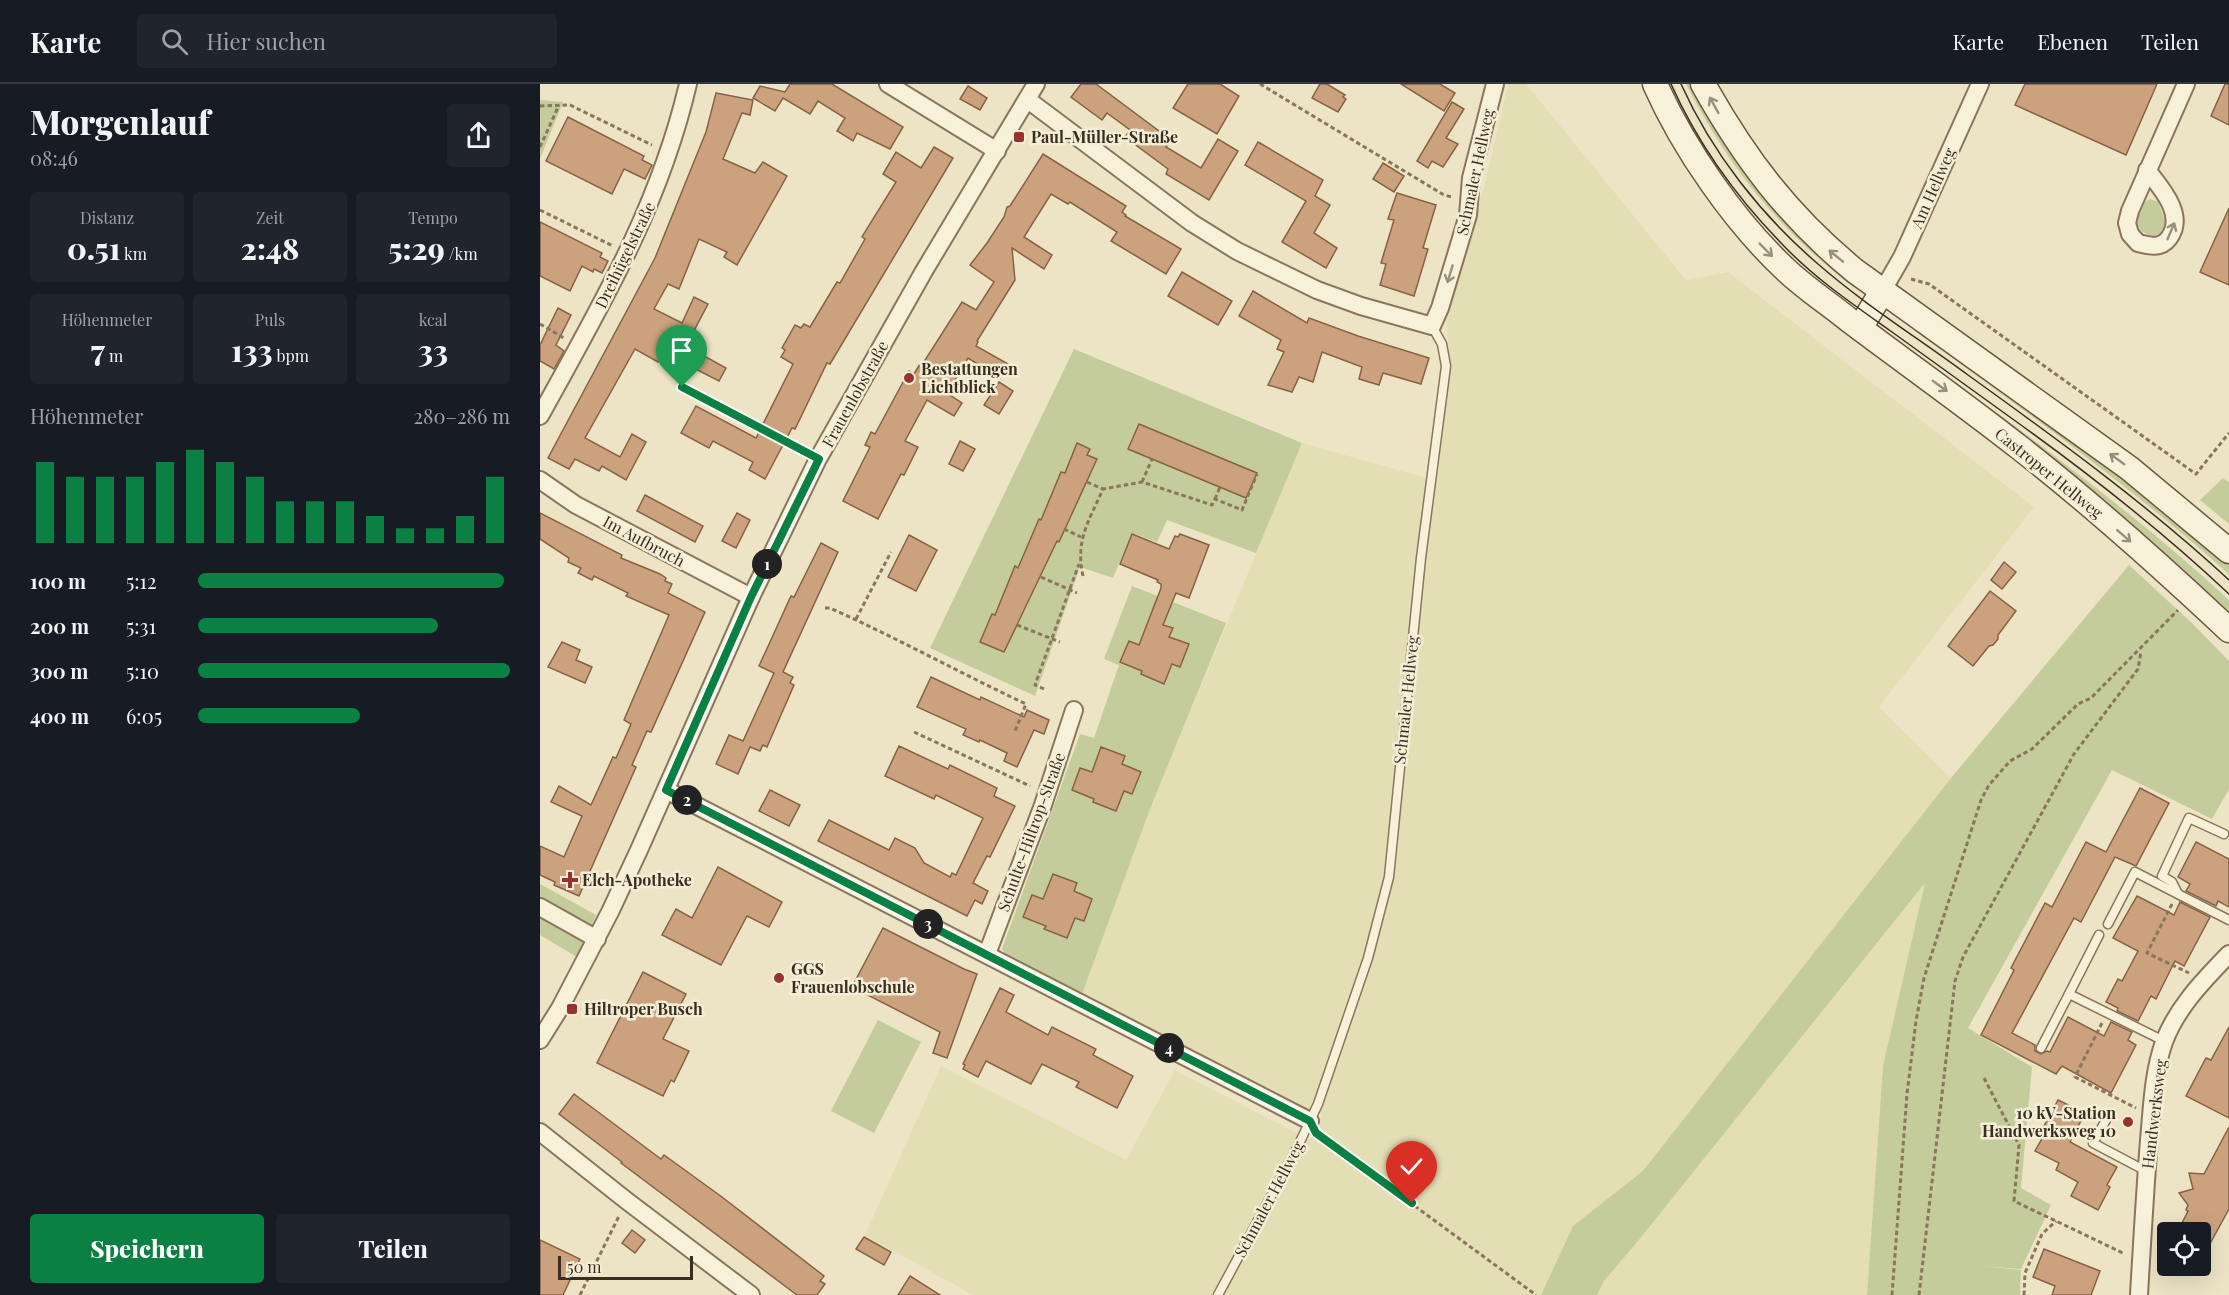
<!DOCTYPE html>
<html lang="de">
<meta charset="utf-8">
<style>
body{margin:0;font-family:"Playfair Display",serif;background:#20242c;color:#f1f3f6;height:100vh;display:flex;flex-direction:column;font-size:22px;white-space:nowrap}
*{box-sizing:border-box;margin:0}
p{font-size:20px;color:#9ea1a6}
.icon{flex:none;width:33px;height:33px;fill:none;stroke:currentColor;stroke-width:2;stroke-linecap:round;stroke-linejoin:round}
.map{position:relative;flex:1;overflow:hidden}
.sheet{display:flex;flex-direction:column;background:#171b24;width:540px}
.sheet>*{flex:none}
.fabs{position:absolute;left:1617px;top:1138px;display:grid;gap:12px}
.fabs a{display:grid;place-items:center;width:54px;height:54px;border-radius:6px;background:#171b24;box-shadow:0 6px 24px #0002;font-size:30px}
.scale{position:absolute;left:18px;bottom:15px;width:135px;box-sizing:border-box;padding-left:6px;border:3px solid #392e20;border-top:0;font-size:16px;line-height:21px;white-space:nowrap;color:#392e20;-webkit-text-stroke:4px #f5eed6;paint-order:stroke}
.pin{position:absolute;display:grid;place-items:center;width:51px;height:51px;color:#fff;margin:-62px -26px;border-radius:50% 50% 50% 0;rotate:-45deg;box-shadow:0 0 6px #0007}
.pin .icon{rotate:45deg}
.km{position:absolute;width:30px;height:30px;margin:-15px;border-radius:50%;background:#222;color:#fff;font-size:16px;line-height:30px;text-align:center}
.round{display:grid;place-items:center;flex:none;width:63px;height:63px;border-radius:6px;background:#20242c}
.summary{display:flex;align-items:center;justify-content:space-between;height:102px;padding:0 30px}
h1{font-size:33px;font-weight:800;line-height:45px}
.stats{display:grid;grid-template-columns:repeat(3,1fr);gap:9px;height:102px;padding:6px 30px}
.stats div{display:grid;align-content:center;border-radius:6px;background:#20242c;text-align:center}
.stats b{font-size:30px;font-weight:800}
.stats small{font-size:16px;font-weight:400}
.stats p{font-size:16px}
.chart{height:168px;padding:12px 30px}
.chart p{display:flex;justify-content:space-between}
.chart svg{width:100%;height:108px;margin-top:6px;stroke:#0b8043;stroke-width:6}
.action{display:flex;gap:12px;margin-top:auto;padding:12px 30px}
.action a{flex:1;height:69px;border-radius:6px;background:#0b8043;color:#fff;font-size:24px;font-weight:800;line-height:69px;text-align:center}
.action a+a{background:#20242c;color:#f1f3f6}
ul{padding:0 30px;list-style:none;font-size:20px}
li{display:grid;grid-template-columns:96px 72px 1fr;align-items:center;height:45px}
li i{height:15px;border-radius:8px;background:#0b8043}
header{display:flex;align-items:center;gap:36px;box-sizing:border-box;height:84px;padding:0 30px;background:#171b24;border-bottom:2px solid #363941}
header strong{font-size:28px}
nav{display:flex;gap:33px;margin-inline-start:auto;font-size:21px}
.search{width:420px;height:54px;background:#20242c;display:flex;align-items:center;gap:15px;box-sizing:border-box;padding:0 21px;border-radius:6px;color:#9ea1a6;font-size:22px}
main{display:flex;flex:1;min-height:0}
.map>svg:first-child{display:block}
</style>
<header>
<strong>Karte</strong>
<div class="search"><svg class="icon" aria-label="search" viewBox="0 0 24 24"><circle cx="10" cy="10" r="6"/><path d="M15 15l6 6"/></svg>Hier suchen</div>
<nav><a>Karte</a><a>Ebenen</a><a>Teilen</a></nav>
</header>
<main>
<section class="sheet">
<div class="summary"><div><h1>Morgenlauf</h1><p>08:46</p></div><a class="round"><svg class="icon" aria-label="share" viewBox="0 0 24 24"><path d="M12 15V3M7 8l5-5 5 5M5 13v7h14v-7"/></svg></a></div>
<div class="stats">
<div><p>Distanz</p><b>0.51<small> km</small></b></div>
<div><p>Zeit</p><b>2:48</b></div>
<div><p>Tempo</p><b>5:29<small> /km</small></b></div>
</div>
<div class="stats">
<div><p>Höhenmeter</p><b>7<small> m</small></b></div>
<div><p>Puls</p><b>133<small> bpm</small></b></div>
<div><p>kcal</p><b>33</b></div>
</div>
<div class="chart"><p><span>Höhenmeter</span>280–286 m</p>
<svg viewBox="0 0 160 44" preserveAspectRatio="none"><path d="M5 44V11M15 44V17M25 44V17M35 44V17M45 44V11M55 44V6M65 44V11M75 44V17M85 44V27M95 44V27M105 44V27M115 44V33M125 44V38M135 44V38M145 44V33M155 44V17"/></svg>
</div>
<ul>
<li><b>100 m</b>5:12<i style="width:98%"></i></li>
<li><b>200 m</b>5:31<i style="width:77%"></i></li>
<li><b>300 m</b>5:10<i style="width:100%"></i></li>
<li><b>400 m</b>6:05<i style="width:52%"></i></li>
</ul>
<div class="action"><a>Speichern</a><a>Teilen</a></div>
</section>
<div class="map">
<svg width="1689" height="1211" viewBox="0 0 1689 1211">
<rect width="100%" height="100%" fill="#ede4c6"/>
<g fill="#e3deb4">
<path d="M968,0H986L1146,196L1188,188L1494,423L1339,623L1411,694L1103,1088L1033,1142L1001,1211H433L325,1151L401,982L586,1076L635,986L770,1056L782,1031L542,910L610,725L762,359L897,397L910,279L905,227L946,96Z"/>
<path d="M1386,798L1343,982L1327,1211H1057L1064,1197L1098,1157Z"/>
</g>
<g fill="#c3cc9a">
<path d="M1146,0H1154L1316,201L1314,204C1238,144 1190,86 1146,0Z"/>
<path d="M0,16L23,18L0,75Z"/>
<path d="M1610,115L1618,118L1625,136V142L1619,150L1611,152L1601,147L1596,138L1605,118Z"/>
<path d="M1380,243C1485,319 1591,394 1689,480V490C1590,402 1483,325 1376,248Z"/>
<path d="M1366,263C1477,343 1588,423 1689,516V527L1655,503L1362,268Z"/>
<path d="M534,265L762,359L716,469L627,436L617,458L592,449L573,494L540,483L495,612L390,564Z"/>
<path d="M1683,394L1689,398V440L1660,416Z"/>
<path d="M1589,481L1653,540L1689,577V705L1672,735L1572,686L1428,944L1492,983L1481,1104L1511,1121L1481,1185L1442,1182L1481,1186L1480,1211H1327L1343,982L1385,799L1098,1157L1064,1197L1057,1211H1001L1033,1142L1103,1087L1411,694Z"/>
<path d="M592,502L686,539L610,725L542,910L467,872L462,865L540,650L554,654L579,581L564,575Z"/>
<path d="M0,800L56,831L37,873L0,851Z"/>
<path d="M338,936L381,958L334,1049L291,1027Z"/>
</g>
<g fill="#cba27d" stroke="#876243" stroke-width="1.5">
<path d="M250,0H292L363,43L350,65L317,49L313,57L299,48L297,47L305,34L278,17L270,30L243,14L235,27L213,14L220,2L245,8Z"/>
<path d="M541,0H556L631,56L626,63L661,84L678,55L698,67L669,116L626,90L628,85L585,53L590,46L567,29L562,36L531,13Z"/>
<path d="M648,0H680L699,12L677,50L633,24Z"/>
<path d="M780,0H787L805,11L803,13L806,15L798,28L772,14Z"/>
<path d="M861,0H900L915,9L904,27Z"/>
<path d="M1485,0H1617L1586,71L1475,21Z"/>
<path d="M1685,0H1689V41L1671,32Z"/>
<path d="M428,2L447,14L440,26L420,15Z"/>
<path d="M176,9L213,16L210,31L202,29L183,75L215,89L223,78L247,92L197,181L184,173L187,168L159,155L139,205L128,200L114,225L142,239L154,213L168,220L146,262L186,284L179,297L140,277L138,282L121,273L118,278L95,265L45,354L80,373L92,350L106,358L86,396L62,382L59,387L35,375L29,385L8,374L115,174L166,48Z"/>
<path d="M912,18L924,25L906,54L918,60L903,83L892,77L888,84L877,77Z"/>
<path d="M28,33L104,72L102,76L112,81L105,95L84,85L72,110L6,77Z"/>
<path d="M718,58L783,96L775,112L790,121L774,149L797,164L786,184L742,158L766,117L705,81Z"/>
<path d="M394,63L413,74L290,280L287,279L255,345L252,344L225,395L209,386L213,378L173,357L169,364L141,349L156,322L216,354L253,280L241,273L245,266L242,264L255,241L261,244L264,240L270,243L297,198L300,199L325,155L322,153L323,151L356,98L343,90L356,68L381,84Z"/>
<path d="M503,70L586,122L582,128L586,131L585,132L641,165L626,190L571,157L577,148L530,118L528,120L511,110L484,153L512,171L504,185L472,164L475,196L437,257L438,258L436,262L468,280L460,294L428,274L407,309L422,319L414,332L387,316L365,357L378,363L364,391L361,390L338,435L303,417L330,363L325,361L331,348L335,350L369,287L374,290L380,280L382,281L422,218L436,226L454,198L430,181L447,159L464,133L467,123L470,122Z"/>
<path d="M843,79L864,92L854,108L833,95Z"/>
<path d="M857,109L896,121L883,164L888,165L874,212L840,201L846,180L841,179L854,136L848,135Z"/>
<path d="M1689,124V201L1660,188Z"/>
<path d="M0,138L62,169L60,173L68,177L62,189L54,185L53,188L42,182L30,207L0,192Z"/>
<path d="M642,188L692,217L678,241L628,212Z"/>
<path d="M713,207L767,239L769,234L818,252L889,274L881,300L843,289L839,301L819,295L822,283L782,268L773,298L759,293L752,308L728,301L744,268L737,265L741,256L699,232Z"/>
<path d="M18,224L31,231L16,261L24,267L14,285L0,277V261Z"/>
<path d="M459,298L473,307L459,330L444,321Z"/>
<path d="M599,340L717,389L706,414L588,365Z"/>
<path d="M420,357L435,365L423,387L409,380Z"/>
<path d="M537,359L550,365L547,371L557,375L519,458L517,457L464,568L440,558L452,530L455,531L475,482L478,484L499,435L501,436L521,388L525,389Z"/>
<path d="M105,411L163,442L155,458L97,427Z"/>
<path d="M0,429L82,471L81,474L120,490L126,494L125,497L132,500L128,509L165,528L111,648L107,647L92,681L96,683L39,812L14,801L15,798L0,791V762L24,773L42,732L11,718L19,702L51,721L73,673L76,674L91,640L84,636L129,531L86,512L88,509L54,492L52,496L38,489L41,484L28,478L29,474L0,455Z"/>
<path d="M197,429L210,436L196,464L182,457Z"/>
<path d="M592,450L629,465L635,452L638,453L640,450L669,461L649,514L636,509L623,541L633,544L629,553L649,560L640,583L632,580L624,600L601,590L602,587L580,578L589,557L599,561L621,504V500L617,498L618,496L580,480Z"/>
<path d="M369,451L397,466L376,507L348,493Z"/>
<path d="M281,459L298,468L243,588L253,593L250,599L254,601L227,663L223,661L220,667L210,663L198,690L176,680L189,651L203,657L234,589L219,582L251,512L254,513Z"/>
<path d="M1464,478L1476,488L1462,505L1451,496Z"/>
<path d="M1450,507L1476,527L1458,551V555L1453,561L1449,562L1433,582L1408,562Z"/>
<path d="M22,558L40,566L36,576L52,583L45,599L8,583Z"/>
<path d="M391,593L440,616L441,613L484,633L487,626L509,636L504,650L494,646L477,683L464,677L467,669L440,656L439,658L423,651L426,645L377,623Z"/>
<path d="M359,662L408,685L410,681L457,704L454,712L475,722L450,773L447,772L433,799L448,807L442,820L435,816L427,832L278,757L289,736L349,766L355,754L375,764L384,779L410,793L412,789L416,791L443,734L396,711L394,715L345,692Z"/>
<path d="M561,663L585,672L582,680L601,688L592,710L584,707L576,727L553,718L554,715L532,706L540,684L552,688Z"/>
<path d="M1600,704L1629,719L1596,782L1575,773L1541,838L1534,834L1472,949L1495,961V967L1501,970L1507,967L1510,968L1528,933L1564,952L1571,938L1592,948L1588,956L1596,961L1571,1009L1522,982L1516,990L1441,951L1474,886L1471,884L1505,819L1512,823L1546,758L1566,768Z"/>
<path d="M230,706L260,721L249,742L219,727Z"/>
<path d="M1656,758L1689,775V823L1678,817L1676,822L1646,807L1650,800L1638,793Z"/>
<path d="M178,783L242,818L229,843L207,832L181,881L122,851L136,825L152,834Z"/>
<path d="M513,790L537,799L534,807L552,815L544,837L535,834L527,854L504,845L506,842L483,833L492,811L503,815Z"/>
<path d="M1597,812L1634,831L1640,818L1670,833L1644,882L1635,877L1616,915L1611,912L1598,937L1577,927L1578,924L1566,918L1578,895L1582,897L1598,867L1573,854Z"/>
<path d="M343,844L424,885L437,890L407,974L393,969L400,948L312,903Z"/>
<path d="M103,888L146,910L123,955L149,967L134,998L131,996L123,1012L57,979Z"/>
<path d="M460,904L474,911L466,928L508,951L512,943L556,965L553,971L593,992L577,1024L536,1003L539,998L502,980L491,1000L446,977L438,993L423,985L425,981L423,980Z"/>
<path d="M1689,943V1034L1646,1012L1666,974L1671,976Z"/>
<path d="M34,1010L121,1075L124,1071L182,1113L284,1192L280,1197L285,1200L277,1211H257L81,1079L82,1078L19,1030Z"/>
<path d="M1518,1016L1545,1029L1530,1058L1577,1083L1567,1101L1570,1103L1558,1126L1531,1112L1538,1098L1516,1086L1519,1079L1495,1067L1508,1044L1504,1042Z"/>
<path d="M1689,1043V1125L1660,1178V1148L1637,1149L1648,1127L1646,1126L1648,1121L1639,1109L1653,1105L1649,1089L1664,1090Z"/>
<path d="M92,1146L105,1156L95,1169L82,1159Z"/>
<path d="M324,1153L351,1168L344,1181L316,1165Z"/>
<path d="M0,1156L40,1175L23,1211H0Z"/>
<path d="M1504,1165L1560,1187L1551,1211H1512L1515,1202L1493,1193Z"/>
<path d="M370,1192L400,1211H358Z"/>
</g>
<g fill="none" stroke-linecap="round" stroke-linejoin="round">
<g stroke="#89765c" stroke-width="11">
<g id="service">
<path d="M1684,750L1649,734L1622,792L1632,798L1638,810L1689,836"/>
<path d="M1568,840L1595,788L1638,810"/>
<path d="M1559,851L1529,910L1624,957"/>
<path d="M1501,964L1529,910"/>
<path d="M1566,1036L1553,1059L1606,1087"/>
<path d="M678,1211L757,1064L778,1020L828,874L849,793L881,474L906,282L902,260L892,242"/>
</g>
</g>
<g stroke="#89765c" stroke-width="20">
<g id="minor">
<path d="M348,0L457,67"/>
<path d="M488,16L652,139L697,167L777,206L821,222L892,242L900,224L928,131L931,94L955,0"/>
<path d="M1607,86C1621,104 1646,131 1629,154C1621,165 1609,162 1598,159L1590,150L1587,139L1590,127L1646,0"/>
<path d="M1343,206L1362,173L1440,0"/>
<path d="M0,332C60,223 119,124 148,0"/>
<path d="M0,396L36,421L211,513"/>
<path d="M126,706L770,1037"/>
<path d="M0,823L57,855"/>
<path d="M447,870L503,721L534,626"/>
<path d="M0,956L20,924L70,828L99,766L211,513L278,375L384,187L496,0"/>
<path d="M0,1048L87,1117L211,1211"/>
<path d="M1599,1211C1602,1159 1605,1108 1609,1056C1612,1024 1613,989 1624,958C1637,923 1664,896 1689,870"/>
</g>
</g>
<g stroke="#6b583f" stroke-width="27">
<g id="secondary">
<path d="M1115,0C1144,65 1194,137 1245,185C1265,204 1288,219 1309,236C1366,279 1424,320 1480,364C1553,421 1622,483 1689,546"/>
<path d="M1163,0C1205,75 1248,132 1315,187L1589,384L1689,467"/>
<path d="M1320,244L1343,206"/>
</g>
</g>
<g stroke="#89765c" stroke-width="3" stroke-dasharray="4.5 3" stroke-linecap="butt">
<path d="M720,0L904,111L912,113"/>
<path d="M0,22L30,21L112,61"/>
<path d="M0,63L19,21"/>
<path d="M0,126L73,162"/>
<path d="M1371,195L1389,200L1656,390L1689,349"/>
<path d="M0,240L24,254"/>
<path d="M143,303L264,368"/>
<path d="M547,398L563,405"/>
<path d="M602,398L612,375"/>
<path d="M675,415L680,403"/>
<path d="M524,445L541,453"/>
<path d="M543,492C535,456 549,437 563,405L602,398L672,421L675,415L702,426L717,390"/>
<path d="M501,493L537,509"/>
<path d="M285,524H290C357,554 420,589 486,620L475,647"/>
<path d="M316,535L351,468"/>
<path d="M477,541L520,558"/>
<path d="M504,605L495,601L539,480"/>
<path d="M374,648L490,702"/>
<path d="M1632,820L1607,869L1649,889"/>
<path d="M1562,939L1535,993L1596,1024"/>
<path d="M1444,994L1479,1061L1474,1117L1585,1170"/>
<path d="M778,1051L996,1211"/>
<path d="M40,1211L79,1132"/>
<path d="M1352,1211L1367,1010L1376,937L1384,894L1441,716L1449,701L1470,677L1492,665L1538,620L1551,614L1638,526"/>
<path d="M1379,1211L1415,897L1423,873L1534,670L1598,585L1601,567"/>
<path d="M1484,1211L1485,1189L1502,1150L1516,1137"/>
</g>
<use href="#service" stroke="#f8f1da" stroke-width="8"/>
<use href="#minor" stroke="#f8f1da" stroke-width="16"/>
<use href="#secondary" stroke="#f8f1da" stroke-width="24"/>
<g stroke="#392e20" stroke-width="1.5">
<path d="M1131,0C1158,60 1196,113 1242,160C1274,194 1314,221 1352,248C1392,277 1433,306 1474,336C1548,389 1622,447 1689,510"/>
<path d="M1141,0C1172,69 1221,131 1278,180C1325,221 1378,254 1428,291C1517,355 1608,421 1689,496"/>
</g>
</g>
<defs><path id="oneway-shaft" d="M-6 0H5M1.5-3L5.5 0L1.5 3" fill="none" stroke-width="1.6" stroke-linecap="round" stroke-linejoin="round" transform="scale(1.5)"/></defs>
<g stroke="#98907d">
<use href="#oneway-shaft" transform="translate(1174 21) rotate(-119)"/>
<use href="#oneway-shaft" transform="translate(1631 147) rotate(-67)"/>
<use href="#oneway-shaft" transform="translate(1226 166) rotate(45)"/>
<use href="#oneway-shaft" transform="translate(1296 172) rotate(-141)"/>
<use href="#oneway-shaft" transform="translate(910 190) rotate(107)"/>
<use href="#oneway-shaft" transform="translate(1400 302) rotate(36)"/>
<use href="#oneway-shaft" transform="translate(1577 375) rotate(-144)"/>
<use href="#oneway-shaft" transform="translate(1584 452) rotate(41)"/>
</g>
<g fill="none" stroke-linecap="round" stroke-linejoin="round">
<g stroke="#fff" stroke-width="12">
<path id="route" d="M142,303L279,375L211,513L126,706L770,1037L776,1049L872,1119"/>
</g>
<use href="#route" stroke="#0b8043" stroke-width="8"/>
</g>
<g fill="#96332e" stroke="#f5eed6" stroke-width="2">
<rect x="473" y="47" width="12" height="12" rx="3"/>
<circle cx="369" cy="294" r="6"/>
<path d="M27 787h6v6h6v6h-6v6h-6v-6h-6v-6h6z"/>
<circle cx="239" cy="894" r="6"/>
<rect x="26" y="919" width="12" height="12" rx="3"/>
<circle cx="1588" cy="1038" r="6"/>
</g>
<g text-anchor="middle" stroke-width="5" stroke-linejoin="round" paint-order="stroke">
<g font-size="16" font-weight="bold" fill="#392e20" stroke="#f5eed6" text-anchor="start">
<text x="491" y="59">Paul-Müller-Straße</text>
<text x="381" y="291">Bestattungen<tspan x="381" dy="18">Lichtblick</tspan></text>
<text x="42" y="802">Elch-Apotheke</text>
<text x="251" y="891">GGS<tspan x="251" dy="18">Frauenlobschule</tspan></text>
<text x="44" y="931">Hiltroper Busch</text>
<text x="1576" y="1035" text-anchor="end">10 kV-Station<tspan x="1576" dy="18">Handwerksweg 10</tspan></text>
</g>
<g font-size="16" fill="#392e20" stroke="#f5eed6">
<text transform="translate(935 88) rotate(-78)" y="6">Schmaler Hellweg</text>
<text transform="translate(1393 104) rotate(-66)" y="6">Am Hellweg</text>
<text transform="translate(85 171) rotate(-64)" y="6">Dreihügelstraße</text>
<text transform="translate(315 310) rotate(-61)" y="6">Frauenlobstraße</text>
<text transform="translate(1509 389) rotate(39)" y="6">Castroper Hellweg</text>
<text transform="translate(104 457) rotate(28)" y="6">Im Aufbruch</text>
<text transform="translate(866 616) rotate(-84)" y="6">Schmaler Hellweg</text>
<text transform="translate(491 748) rotate(-70)" y="6">Schulte-Hiltrop-Straße</text>
<text transform="translate(1614 1030) rotate(-83)" y="6">Handwerksweg</text>
<text transform="translate(729 1115) rotate(-62)" y="6">Schmaler Hellweg</text>
</g>
</g>
</svg>
<div class="fabs">
<a><svg class="icon" aria-label="locate" viewBox="0 0 24 24"><circle cx="12" cy="12" r="6"/><path d="M12 2v4M12 18v4M2 12h4M18 12h4"/></svg></a>
</div>
<div class="scale">50 m</div>
<div class="pin" style="left:142px;top:303px;background:#1e9e55"><svg class="icon" aria-label="arrive" viewBox="0 0 24 24"><path d="M6 21V4h12l-3 4 3 4H6"/></svg></div>
<div class="pin" style="left:872px;top:1119px;background:#d93025"><svg class="icon" aria-label="check" viewBox="0 0 24 24"><path d="M5 12l5 5 9-10"/></svg></div>
<b class="km" style="left:227px;top:480px">1</b>
<b class="km" style="left:147px;top:716px">2</b>
<b class="km" style="left:388px;top:840px">3</b>
<b class="km" style="left:629px;top:964px">4</b>
</div>
</main>
